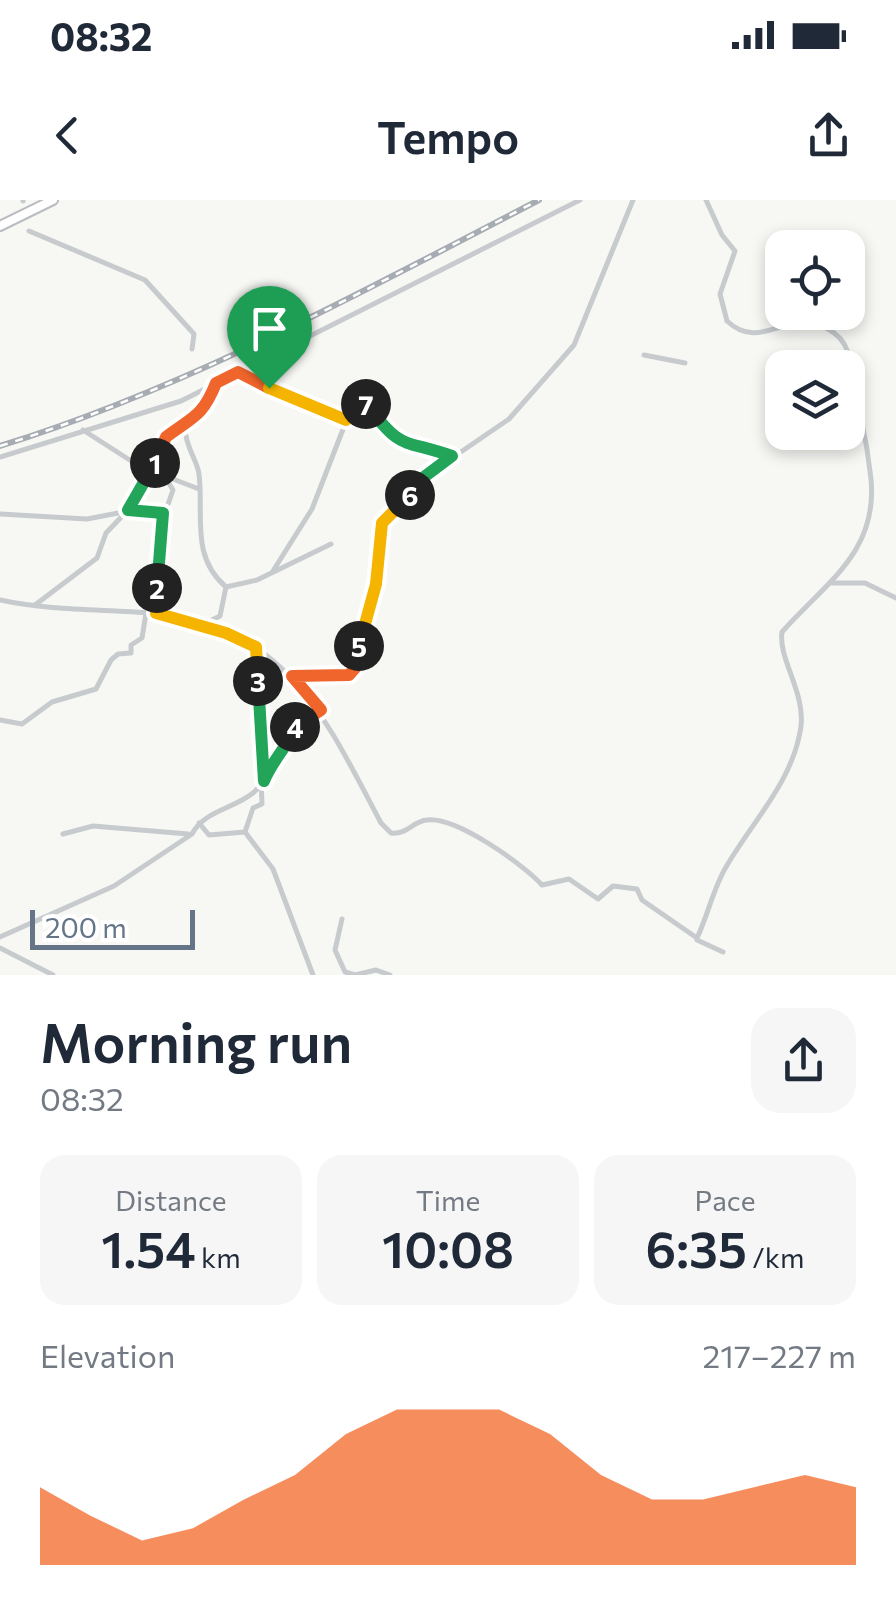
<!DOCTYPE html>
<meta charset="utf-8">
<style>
body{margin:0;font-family:Commissioner,sans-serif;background:#f6f6f7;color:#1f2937;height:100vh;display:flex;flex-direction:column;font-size:38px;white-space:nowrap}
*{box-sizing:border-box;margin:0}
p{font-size:32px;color:#747a83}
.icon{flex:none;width:55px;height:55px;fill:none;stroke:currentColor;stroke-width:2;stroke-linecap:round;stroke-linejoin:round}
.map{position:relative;height:775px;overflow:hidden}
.drawer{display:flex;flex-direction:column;background:#fff;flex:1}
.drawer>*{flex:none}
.buttons{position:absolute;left:765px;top:30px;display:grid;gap:20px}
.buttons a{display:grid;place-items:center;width:100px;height:100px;border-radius:20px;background:#fff;box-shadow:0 5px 15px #0003;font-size:50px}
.scale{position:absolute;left:30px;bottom:25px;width:165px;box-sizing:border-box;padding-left:10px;border:5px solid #647588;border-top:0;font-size:28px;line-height:35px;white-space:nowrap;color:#647588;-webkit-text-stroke:8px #fff;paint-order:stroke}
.pin{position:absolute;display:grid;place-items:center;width:85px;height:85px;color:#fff;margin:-102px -42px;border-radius:50% 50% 50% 0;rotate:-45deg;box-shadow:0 0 10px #0007}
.pin .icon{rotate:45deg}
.km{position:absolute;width:50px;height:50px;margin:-25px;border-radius:50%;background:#222;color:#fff;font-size:28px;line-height:50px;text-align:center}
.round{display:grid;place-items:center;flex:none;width:105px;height:105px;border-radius:30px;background:#f6f6f7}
.headline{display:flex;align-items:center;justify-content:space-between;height:170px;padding:0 40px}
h1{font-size:55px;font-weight:600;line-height:75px}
.stats{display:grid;grid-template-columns:repeat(3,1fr);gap:15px;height:170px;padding:10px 40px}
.stats div{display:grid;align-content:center;border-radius:25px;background:#f6f6f7;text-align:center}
.stats b{font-size:50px;font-weight:600}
.stats small{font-size:28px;font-weight:400}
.stats p{font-size:28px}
.chart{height:280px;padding:20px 40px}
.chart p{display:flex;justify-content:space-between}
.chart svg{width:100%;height:180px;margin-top:10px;fill:#f35d19;opacity:.7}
.status{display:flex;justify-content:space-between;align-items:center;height:70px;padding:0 50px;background:#fff;direction:ltr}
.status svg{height:28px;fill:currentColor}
header{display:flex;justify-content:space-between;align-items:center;height:130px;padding:0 40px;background:#fff;font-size:45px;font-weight:600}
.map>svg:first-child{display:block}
</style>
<div class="status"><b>08:32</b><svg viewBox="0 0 49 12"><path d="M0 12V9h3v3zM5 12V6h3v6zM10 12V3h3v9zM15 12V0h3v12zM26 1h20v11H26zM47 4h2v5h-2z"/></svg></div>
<header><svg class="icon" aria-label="back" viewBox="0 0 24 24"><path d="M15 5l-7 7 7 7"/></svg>Tempo<svg class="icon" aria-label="share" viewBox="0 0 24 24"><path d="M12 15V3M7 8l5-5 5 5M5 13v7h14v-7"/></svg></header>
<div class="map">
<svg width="896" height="775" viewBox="0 0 896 775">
<rect width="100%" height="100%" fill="#f7f8f4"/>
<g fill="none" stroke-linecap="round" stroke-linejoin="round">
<g stroke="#b9bcc0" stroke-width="12">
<path id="trunk" d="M0,26L53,0"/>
</g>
<g stroke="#c7cbce" stroke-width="5">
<path d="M23,0V1"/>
<path d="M29,31L145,80L194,134L192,149"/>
<path d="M644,155L685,163"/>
<path d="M239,173L346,220"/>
<path d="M185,229C186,248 197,260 199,274C204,315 190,356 226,387"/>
<path d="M83,230L139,266L199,289"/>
<path d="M0,257L181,201L580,0"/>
<path d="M0,314L87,319L139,309L163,313"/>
<path d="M273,371L312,309L354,201L362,200C401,250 397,238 453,256"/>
<path d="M831,383H865L896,398"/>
<path d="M0,400C51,411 101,409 152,413C286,425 326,519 381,623L391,633C407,635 413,621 427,620C456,616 524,665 542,685L569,679L598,699L613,686L637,689L642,700L697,738C708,715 713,689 726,667C752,622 794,580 801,526C805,492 778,458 782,432C825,383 878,353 871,279C869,260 865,236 861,218C859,210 853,205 852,197C849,171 856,144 828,129C788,107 761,153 727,121L720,94L735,51L722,35L706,0"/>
<path d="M35,405L97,358L106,333L128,310L166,237L183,229L208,204L215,186"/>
<path d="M156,413L158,333L173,290L165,277"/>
<path d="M204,424L220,416L226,387L257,380L331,344"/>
<path d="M256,449L262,604L253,608L245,632L273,669L313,775"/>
<path d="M292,476L349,475L356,467L375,384L385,318L404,302L420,280L509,219L574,145L633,0"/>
<path d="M0,520L22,524L52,502L96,489L111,460L118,454L131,453V445L142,438L146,413"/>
<path d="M199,623L209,635L245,632"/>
<path d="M63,634L93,626L188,634"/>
<path d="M342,719L335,750L345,772L355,775"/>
<path d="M0,737L114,686L192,634C204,611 233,609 253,593C270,579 268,560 287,548L293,530L320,510"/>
<path d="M697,740L723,752"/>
<path d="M0,748L53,775"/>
<path d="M355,775L376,770L390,775"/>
</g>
<use href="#trunk" stroke="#fff" stroke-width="8"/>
<g stroke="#a7acb3" stroke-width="6">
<path id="rail" d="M0,246C190,187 363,91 539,0"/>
</g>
<use href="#rail" stroke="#fff" stroke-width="2.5" stroke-dasharray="8" stroke-linecap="butt"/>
</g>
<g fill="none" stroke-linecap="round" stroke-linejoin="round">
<g stroke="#fff" stroke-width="20">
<path id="split-1" d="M155,263L166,237C192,217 202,218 216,183L238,172L269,188"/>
</g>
<g stroke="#fff" stroke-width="20">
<path id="split-2" d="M155,263L128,310L163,313L157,388"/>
</g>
<g stroke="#fff" stroke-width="20">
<path id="split-3" d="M157,388L156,413L226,433L256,447L258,481"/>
</g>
<g stroke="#fff" stroke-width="20">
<path id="split-4" d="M258,481L264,581C273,559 287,548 295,527"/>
</g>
<g stroke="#fff" stroke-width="20">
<path id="split-5" d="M295,527L321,510L292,476L349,475L356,467L359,446"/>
</g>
<g stroke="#fff" stroke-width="20">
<path id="split-6" d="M359,446L376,384L382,323L410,295"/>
</g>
<g stroke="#fff" stroke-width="20">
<path id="split-7" d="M366,204C403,252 400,238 452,256L420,280L410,295"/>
</g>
<g stroke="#fff" stroke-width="20">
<path id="split-8" d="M269,188L346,220L354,201L366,204"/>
</g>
<use href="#split-1" stroke="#f0652b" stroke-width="12"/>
<use href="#split-2" stroke="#22a559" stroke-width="12"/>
<use href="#split-3" stroke="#f5b400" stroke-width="12"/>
<use href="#split-4" stroke="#22a559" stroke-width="12"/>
<use href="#split-5" stroke="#f0652b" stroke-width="12"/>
<use href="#split-6" stroke="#f5b400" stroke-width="12"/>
<use href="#split-7" stroke="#22a559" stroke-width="12"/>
<use href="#split-8" stroke="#f5b400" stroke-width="12"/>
</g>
</svg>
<div class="buttons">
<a><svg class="icon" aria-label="locate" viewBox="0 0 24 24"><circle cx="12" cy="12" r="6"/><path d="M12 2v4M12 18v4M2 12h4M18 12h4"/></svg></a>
<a><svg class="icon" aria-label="layers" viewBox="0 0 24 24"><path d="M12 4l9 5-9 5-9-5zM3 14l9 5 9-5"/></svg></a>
</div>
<div class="scale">200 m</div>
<div class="pin" style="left:269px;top:188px;background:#1e9e55"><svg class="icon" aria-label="arrive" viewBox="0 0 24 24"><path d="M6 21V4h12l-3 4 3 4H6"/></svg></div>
<b class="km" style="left:155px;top:263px">1</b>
<b class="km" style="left:157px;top:388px">2</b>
<b class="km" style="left:258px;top:481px">3</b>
<b class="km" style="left:295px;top:527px">4</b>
<b class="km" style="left:359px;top:446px">5</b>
<b class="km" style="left:410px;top:295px">6</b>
<b class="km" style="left:366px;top:204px">7</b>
</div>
<section class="drawer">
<div class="headline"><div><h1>Morning run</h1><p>08:32</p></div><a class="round"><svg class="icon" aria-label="share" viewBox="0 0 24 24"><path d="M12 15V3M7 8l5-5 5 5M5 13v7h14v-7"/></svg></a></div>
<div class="stats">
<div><p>Distance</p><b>1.54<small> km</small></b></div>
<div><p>Time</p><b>10:08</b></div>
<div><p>Pace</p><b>6:35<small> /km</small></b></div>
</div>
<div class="chart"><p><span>Elevation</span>217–227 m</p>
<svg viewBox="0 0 160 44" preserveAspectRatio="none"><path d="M0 44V25L10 32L20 38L30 35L40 28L50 22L60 12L70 6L80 6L90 6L100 12L110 22L120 28L130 28L140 25L150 22L160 25V44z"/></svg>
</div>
</section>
